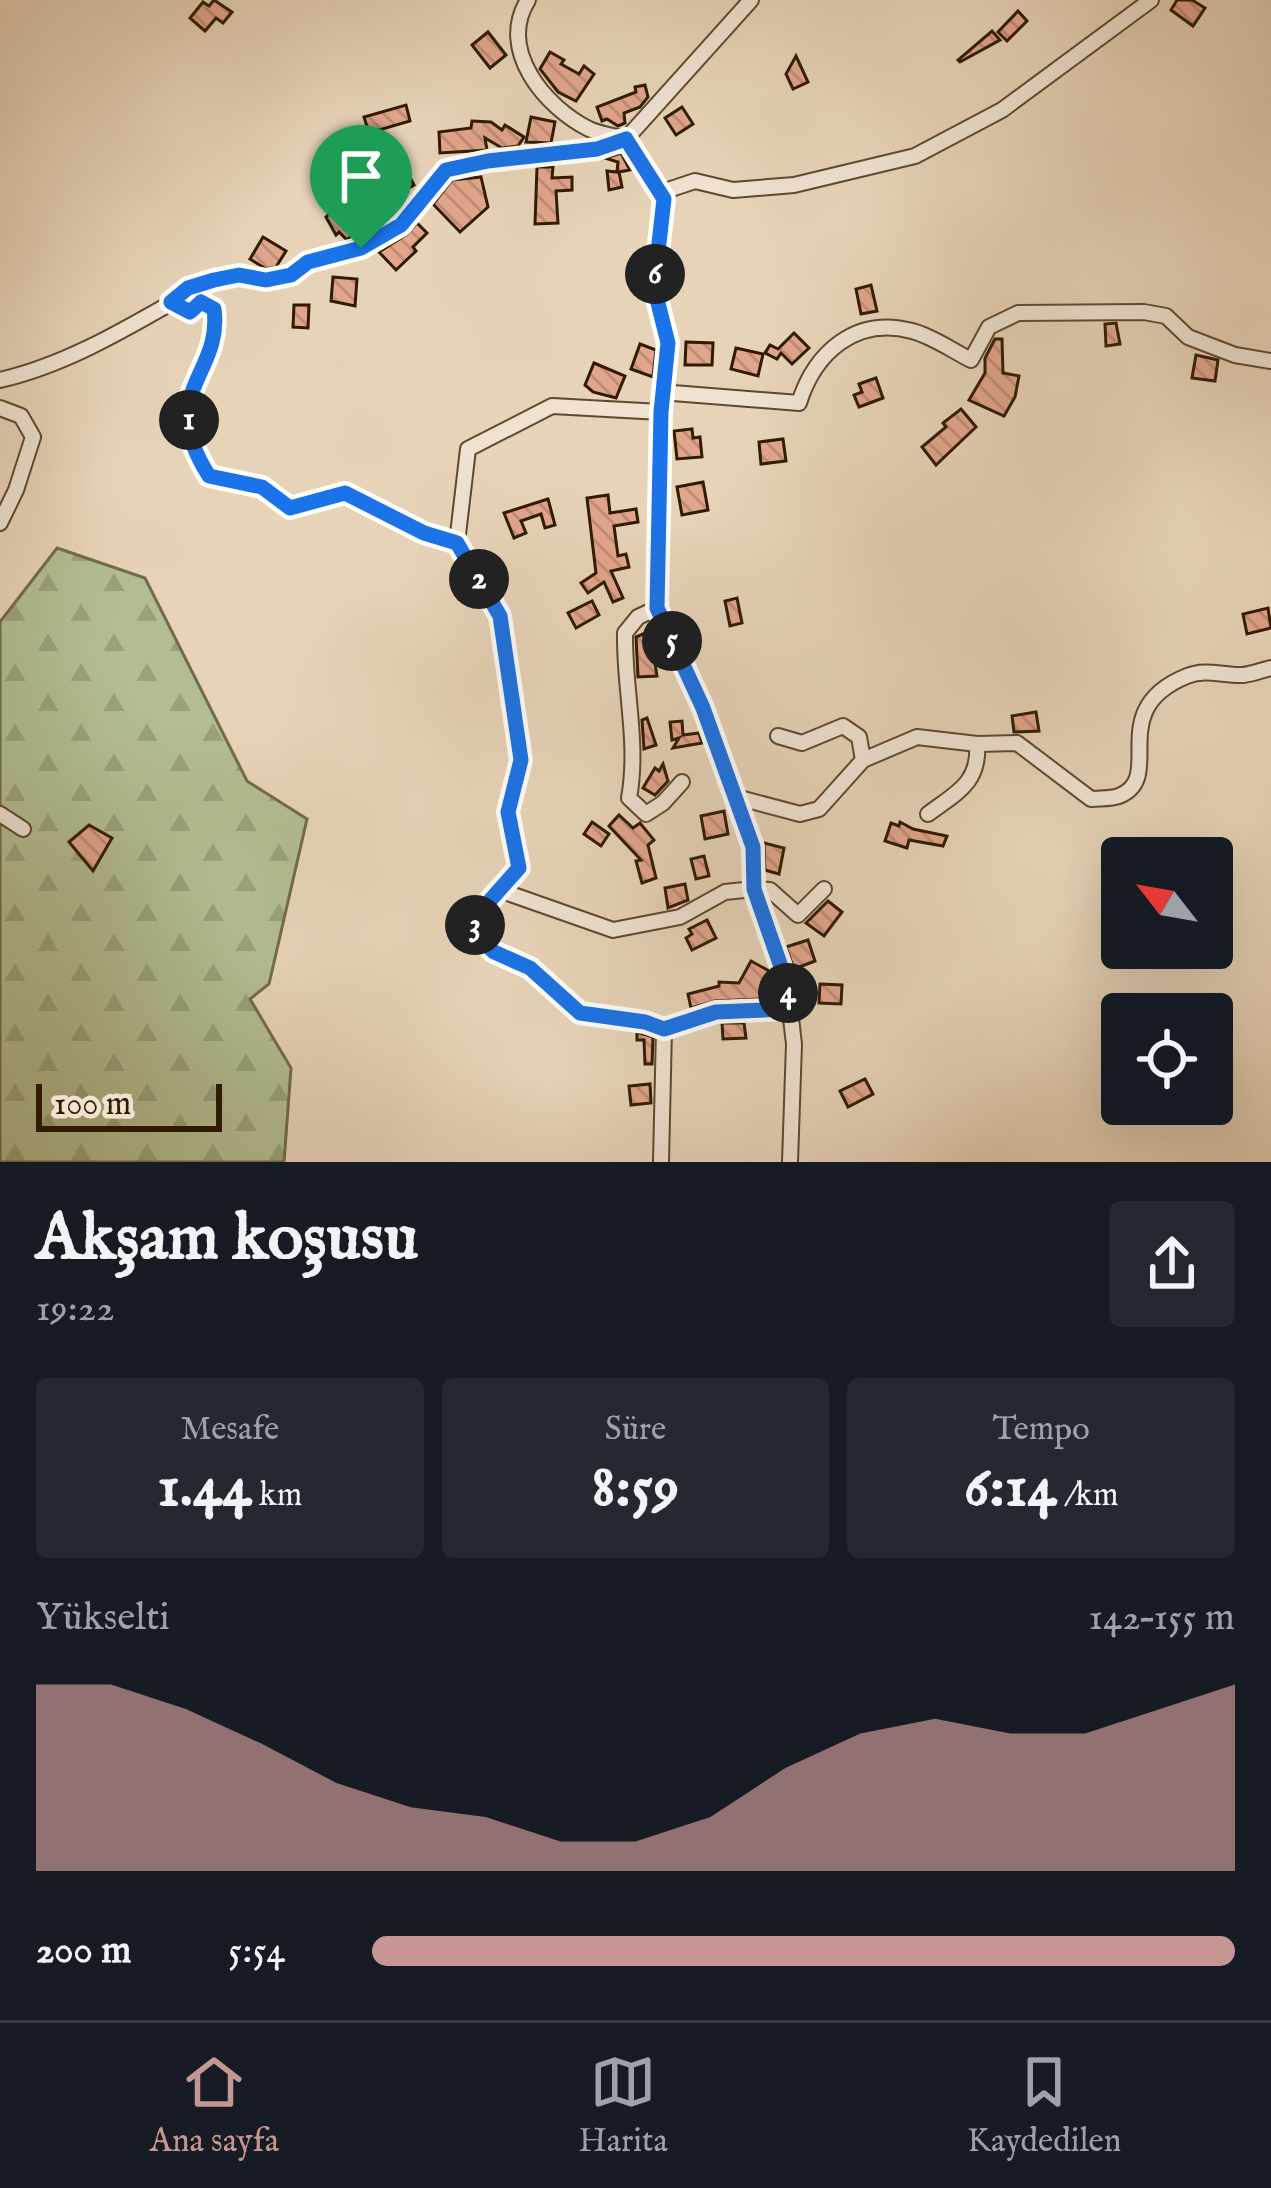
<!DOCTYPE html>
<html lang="tr">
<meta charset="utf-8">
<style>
body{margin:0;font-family:"IM FELL English",serif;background:#242831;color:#f1f3f6;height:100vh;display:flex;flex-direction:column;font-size:45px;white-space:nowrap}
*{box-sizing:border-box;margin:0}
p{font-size:39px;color:#9ea1a6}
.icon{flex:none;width:66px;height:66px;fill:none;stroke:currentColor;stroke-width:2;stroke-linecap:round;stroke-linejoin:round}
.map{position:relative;height:1162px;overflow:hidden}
.details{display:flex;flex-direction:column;background:#171b24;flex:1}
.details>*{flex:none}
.needle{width:78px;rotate:301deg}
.controls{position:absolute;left:1101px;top:837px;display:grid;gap:24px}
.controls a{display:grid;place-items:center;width:132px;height:132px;border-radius:12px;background:#171b24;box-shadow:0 12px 48px #0002;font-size:60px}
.scale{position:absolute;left:36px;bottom:30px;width:186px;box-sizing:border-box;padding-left:12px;border:6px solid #301b00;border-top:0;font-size:33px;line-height:42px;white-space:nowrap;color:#301b00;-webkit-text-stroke:9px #efe2d1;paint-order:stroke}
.pin{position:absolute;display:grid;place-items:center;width:102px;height:102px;color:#fff;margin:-123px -51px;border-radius:50% 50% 50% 0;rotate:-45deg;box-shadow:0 0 12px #0007}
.pin .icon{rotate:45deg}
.km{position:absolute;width:60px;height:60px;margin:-30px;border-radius:50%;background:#222;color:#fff;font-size:33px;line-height:60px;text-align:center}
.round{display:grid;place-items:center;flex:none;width:126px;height:126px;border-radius:12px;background:#242831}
.overview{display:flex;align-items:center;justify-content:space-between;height:204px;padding:0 36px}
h1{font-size:66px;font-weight:700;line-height:90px}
.metrics{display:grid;grid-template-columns:repeat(3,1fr);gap:18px;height:204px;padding:12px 36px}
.metrics div{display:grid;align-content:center;border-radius:12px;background:#242831;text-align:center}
.metrics b{font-size:60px;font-weight:700}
.metrics small{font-size:33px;font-weight:400}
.metrics p{font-size:33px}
.chart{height:336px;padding:24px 36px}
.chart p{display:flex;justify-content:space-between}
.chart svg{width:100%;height:216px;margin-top:12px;fill:#c59692;opacity:.7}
ul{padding:0 36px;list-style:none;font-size:39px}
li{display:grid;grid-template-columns:192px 144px 1fr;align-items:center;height:90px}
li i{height:30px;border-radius:15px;background:#c59692}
.menu{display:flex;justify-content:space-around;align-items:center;height:168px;border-top:3px solid #363941;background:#171b24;font-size:33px;color:#9ea1a6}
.menu a{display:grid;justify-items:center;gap:6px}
.menu .on{color:#c59692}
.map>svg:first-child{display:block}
</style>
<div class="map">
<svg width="1271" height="1162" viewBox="0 0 1271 1162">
<defs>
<pattern id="forest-firs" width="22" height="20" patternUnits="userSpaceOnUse" patternTransform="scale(3)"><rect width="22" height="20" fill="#b2bd92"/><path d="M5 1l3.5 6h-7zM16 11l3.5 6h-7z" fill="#99a27c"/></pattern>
<pattern id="building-back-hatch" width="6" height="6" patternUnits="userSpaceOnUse" patternTransform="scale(3)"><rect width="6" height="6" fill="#e1a58c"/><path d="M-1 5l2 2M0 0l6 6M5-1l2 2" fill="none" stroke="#c18d77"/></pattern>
</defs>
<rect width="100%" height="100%" fill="#e7d3b8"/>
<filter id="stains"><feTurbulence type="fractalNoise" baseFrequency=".00167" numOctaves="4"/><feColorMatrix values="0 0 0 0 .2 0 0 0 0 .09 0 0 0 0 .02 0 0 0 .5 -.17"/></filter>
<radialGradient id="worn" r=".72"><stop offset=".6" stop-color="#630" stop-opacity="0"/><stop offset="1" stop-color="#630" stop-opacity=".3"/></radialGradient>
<path fill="url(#forest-firs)" stroke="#716c49" stroke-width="3" d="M57,548L145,578L247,781L307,819L269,984L250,999L291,1068L284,1162H0V622Z"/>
<g fill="url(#building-back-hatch)" stroke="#301b00" stroke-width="3">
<path d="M214,0L232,12L223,23L216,18L205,31L190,18L203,2L209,6Z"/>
<path d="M1177,0H1192L1205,8L1193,26L1171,10Z"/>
<path d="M1018,11L1027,21L1007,41L998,32Z"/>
<path d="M992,31L1000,40L960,62L958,60Z"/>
<path d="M488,32L506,55L490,68L472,45Z"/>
<path d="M550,52L564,60L561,64L579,74L584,66L594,74L576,101L558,92L540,69Z"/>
<path d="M796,56L808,82L793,89L786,74Z"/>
<path d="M645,85L648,97L640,107L624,113L625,123L618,126L607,119L602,121L597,107L636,92L635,87Z"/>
<path d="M406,105L410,121L369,133L364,117Z"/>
<path d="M682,107L693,124L676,135L665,118Z"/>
<path d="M531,117L555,122L551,143L526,142Z"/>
<path d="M472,121L491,122L502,130L505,125L524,137L518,146L502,148L485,138L487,150L440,153L439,132L471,128Z"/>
<path d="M621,153L630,170L619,172L622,187L609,190L607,171L617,172L618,162L605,158Z"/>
<path d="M401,161L414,185L396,196L402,206L394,216L379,225L372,215L347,240L339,232L336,235L326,217L343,200L353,210L378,194L375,189L389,179L384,171Z"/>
<path d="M537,167H553L552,178L572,177V190L556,191L558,223L535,224Z"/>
<path d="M481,177L488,207L460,232L433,204L452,180Z"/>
<path d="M417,223L427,233L413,247L416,251L396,270L379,252L407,234Z"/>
<path d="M263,237L286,251L276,267L266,269L250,259Z"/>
<path d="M333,277L357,279L355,306L331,301Z"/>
<path d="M871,285L877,311L861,314L856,289Z"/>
<path d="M294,305H309L308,328L293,327Z"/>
<path d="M1116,323L1120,344L1106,346L1105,324Z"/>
<path d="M794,333L809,348L792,364L781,353L777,359L765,353L770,345L778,349Z"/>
<path d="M995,339H1002L1003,373L1019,376L1015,397L1004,416L969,400L985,373V358Z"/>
<path d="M686,342L713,343L712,365H685Z"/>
<path d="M640,344L656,350L653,377L631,369Z"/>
<path d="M736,348L763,354L758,376L731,369Z"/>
<path d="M1196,355L1218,360L1215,381L1192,378Z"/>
<path d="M594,363L625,376L616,398L593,392L585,385Z"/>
<path d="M876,378L883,398L859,407L854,395L862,392L859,384Z"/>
<path d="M961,409L976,427L936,465L922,447L946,427L943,423Z"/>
<path d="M692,429L693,438L700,437L702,457L677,459L674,431Z"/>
<path d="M783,439L786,461L761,464L759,442Z"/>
<path d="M703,482L708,510L682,515L677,487Z"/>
<path d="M608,495L610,513L636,509L638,522L614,526L618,556L626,554L629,567L611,571L623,598L613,602L604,582L588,593L581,583L596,573L587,498Z"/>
<path d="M548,499L555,525L545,528L541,514L521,521L526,533L514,538L504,513Z"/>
<path d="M737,598L742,623L730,626L725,601Z"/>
<path d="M592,601L599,615L576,628L568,613Z"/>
<path d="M1268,608L1271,628L1247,634L1243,614Z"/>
<path d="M650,631L657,676L638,677L636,637Z"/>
<path d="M1036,712L1039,731L1014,732L1012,716Z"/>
<path d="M647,718L656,745L644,749L642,720Z"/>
<path d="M682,721L683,735L699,733L702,743L673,748L679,738L672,740L670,722Z"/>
<path d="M663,764L668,781L655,795L643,788L655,768L659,771Z"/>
<path d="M724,811L728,834L705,839L701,816Z"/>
<path d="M619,815L633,828L640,823L654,840L648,845L656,878L642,883L636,861L641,860L609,826Z"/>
<path d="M592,822L609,834L601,846L584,834Z"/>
<path d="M900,822L913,829L947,836L943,846L909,840L907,848L885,841L891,823L899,826Z"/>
<path d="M89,825L112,838L93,871L69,842Z"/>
<path d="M764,843L784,848L779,874L765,870Z"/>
<path d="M704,856L709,876L696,879L691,859Z"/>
<path d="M685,884L688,900L668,908L665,888Z"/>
<path d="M828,901L842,912L824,936L806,923Z"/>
<path d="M707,920L716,938L692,950L686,938L692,934L689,929Z"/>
<path d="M808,940L815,961L794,969L786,947Z"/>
<path d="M751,961L771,972L775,983L770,992L777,993V998L715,1001L691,1008L688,994L719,986V982L739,983Z"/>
<path d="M820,984L842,985L841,1004L819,1003Z"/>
<path d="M722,1023H744L746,1038L723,1039Z"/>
<path d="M637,1032L653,1037L652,1064H645L644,1040H637Z"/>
<path d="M865,1079L873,1094L848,1107L840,1091Z"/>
<path d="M650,1084L651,1103L631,1105L629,1086Z"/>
</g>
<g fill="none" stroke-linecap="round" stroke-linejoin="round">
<g stroke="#5e492e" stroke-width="18">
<g id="minor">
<path d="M528,0C497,50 545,107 589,129C600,134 614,136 626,139L664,199"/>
<path d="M171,303L188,288L214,280L239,275L266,281L291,275L308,262L361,248L401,225L446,170L488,161L597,149L626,139L751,0"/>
<path d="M0,380C61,366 117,334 171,303L190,312L201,302L214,309C223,375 155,391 209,475L262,487L290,508L345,493L424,533L457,543"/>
<path d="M666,386L673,393L799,403C815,352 856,316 912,331C932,336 953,351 971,360L989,327L1018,313L1144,312L1166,316L1188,337L1235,355L1271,361"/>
<path d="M0,408L21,416L33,437L16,490L0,523"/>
<path d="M661,412L668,343L654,287L664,199L671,189L695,181L733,190L794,185L915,156L1002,110L1151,0"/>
<path d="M657,608L638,617L625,633C624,689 639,743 629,798L646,814L663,803L682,782"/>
<path d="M778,736L802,743L843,726L859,737L863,760"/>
<path d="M736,797L800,814L819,809L863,760L917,737L977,744L1017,743L1091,799C1099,798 1111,799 1119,796C1167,777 1103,710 1187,676C1206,668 1224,676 1243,675C1252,674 1262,670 1271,668"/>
<path d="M0,814L23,829"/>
<path d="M928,814C956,793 980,783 977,744"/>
<path d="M502,891L613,930L680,917L725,892L754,889L770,890L798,915L824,889"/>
<path d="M789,1009L716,1012L664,1029L645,1022L580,1013L530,968L494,952L473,932L478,914L519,868L508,812L522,760L501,616L457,543L468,449L552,406L661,412L657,608L703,708L720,763L736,797L753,847L754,889L787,984L794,1044L790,1162"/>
<path d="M661,1162L664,1029"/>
</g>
</g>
<use href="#minor" stroke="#efe2d1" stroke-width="14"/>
</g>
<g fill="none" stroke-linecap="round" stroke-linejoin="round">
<g stroke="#fff" stroke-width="24">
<path id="route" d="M626,139L664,199L654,287L668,343L661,412L657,608L703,708L753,847L754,889L787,984L789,1009L716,1012L664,1029L645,1022L580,1013L530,968L494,952L473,932L478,914L519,868L508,812L521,760L500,616L457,543L424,533L345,493L290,508L262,487L209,476C155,391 223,375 214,309L201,302L190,312L171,302L188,288L214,280L239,275L266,280L291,275L308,262L361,248L401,225L446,170L488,161L597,149Z"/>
</g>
<use href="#route" stroke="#1a73e8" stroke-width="15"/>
</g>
<rect width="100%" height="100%" filter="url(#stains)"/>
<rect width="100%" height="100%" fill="url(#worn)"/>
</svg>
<div class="controls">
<a><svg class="needle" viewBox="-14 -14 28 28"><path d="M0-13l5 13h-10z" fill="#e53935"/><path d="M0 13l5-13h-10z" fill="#9ea1a6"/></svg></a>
<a><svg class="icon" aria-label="locate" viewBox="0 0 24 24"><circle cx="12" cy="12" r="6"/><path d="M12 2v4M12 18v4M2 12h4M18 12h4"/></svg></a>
</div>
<div class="scale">100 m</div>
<div class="pin" style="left:361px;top:248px;background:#1e9e55"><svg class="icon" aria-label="arrive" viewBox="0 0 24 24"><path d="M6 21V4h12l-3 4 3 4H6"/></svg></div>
<b class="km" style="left:189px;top:420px">1</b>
<b class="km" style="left:479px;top:579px">2</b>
<b class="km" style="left:475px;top:925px">3</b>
<b class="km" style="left:788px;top:993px">4</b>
<b class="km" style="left:672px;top:641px">5</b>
<b class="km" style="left:655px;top:274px">6</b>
</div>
<section class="details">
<div class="overview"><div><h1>Akşam koşusu</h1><p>19:22</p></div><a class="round"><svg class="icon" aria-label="share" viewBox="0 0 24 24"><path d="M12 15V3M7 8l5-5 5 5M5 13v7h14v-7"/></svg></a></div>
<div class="metrics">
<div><p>Mesafe</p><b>1.44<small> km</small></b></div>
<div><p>Süre</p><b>8:59</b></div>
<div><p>Tempo</p><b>6:14<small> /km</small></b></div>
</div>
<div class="chart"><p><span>Yükselti</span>142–155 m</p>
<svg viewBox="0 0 160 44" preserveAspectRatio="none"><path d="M0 44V6L10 6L20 11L30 18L40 26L50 31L60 33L70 38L80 38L90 33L100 23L110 16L120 13L130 16L140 16L150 11L160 6V44z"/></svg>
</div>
<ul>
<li><b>200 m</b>5:54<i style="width:100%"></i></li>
</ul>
</section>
<nav class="menu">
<a class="on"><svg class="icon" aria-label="home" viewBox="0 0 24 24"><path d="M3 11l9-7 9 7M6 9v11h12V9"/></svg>Ana sayfa</a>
<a><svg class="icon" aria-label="map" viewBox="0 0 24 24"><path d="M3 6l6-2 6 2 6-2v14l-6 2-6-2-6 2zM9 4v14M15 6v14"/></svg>Harita</a>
<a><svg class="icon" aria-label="saved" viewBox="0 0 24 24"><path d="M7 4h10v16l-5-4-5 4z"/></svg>Kaydedilen</a>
</nav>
